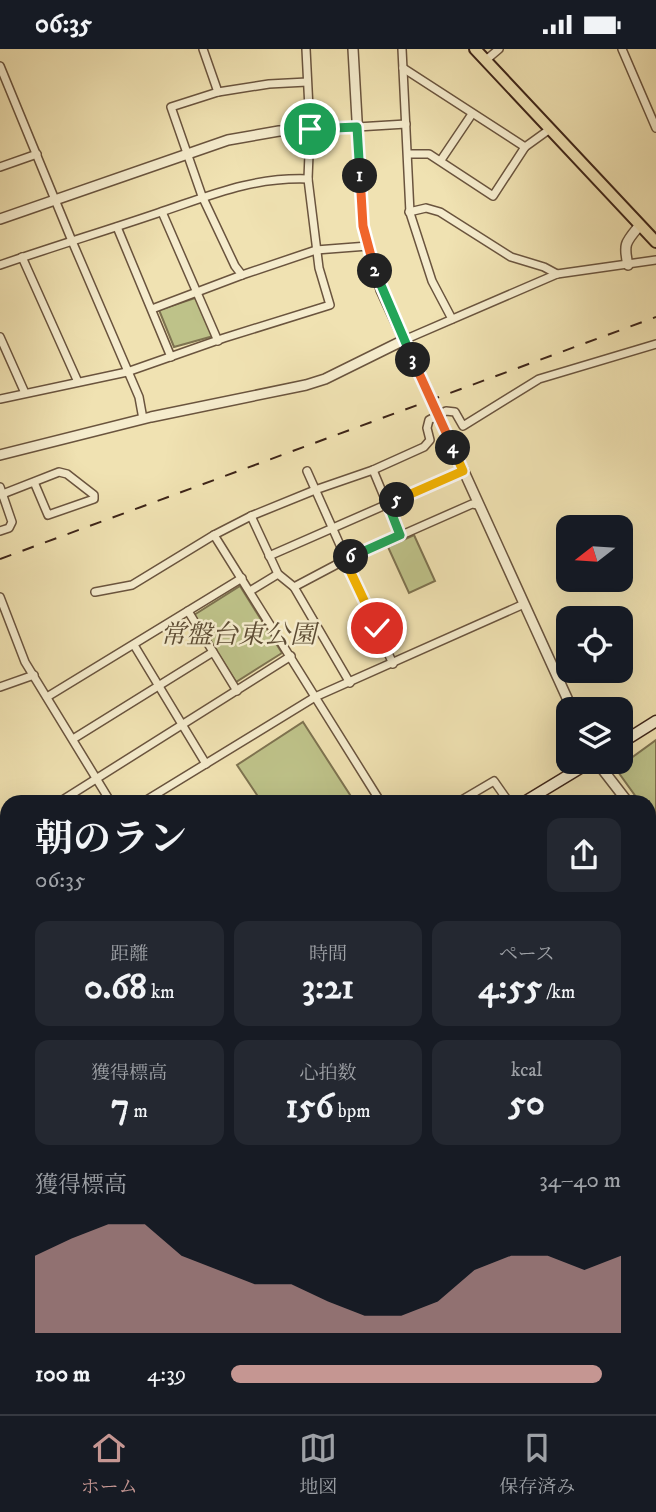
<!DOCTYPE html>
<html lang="ja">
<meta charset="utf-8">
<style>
body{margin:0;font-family:"IM FELL DW Pica","Noto Serif JP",serif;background:#242831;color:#f1f3f6;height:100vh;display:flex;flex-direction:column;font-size:26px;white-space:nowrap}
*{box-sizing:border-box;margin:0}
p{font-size:23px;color:#9ea1a6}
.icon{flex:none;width:38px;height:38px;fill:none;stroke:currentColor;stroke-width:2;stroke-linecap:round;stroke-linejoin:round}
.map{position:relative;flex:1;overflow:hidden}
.details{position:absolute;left:0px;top:746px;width:656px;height:620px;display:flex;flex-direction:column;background:#171b24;border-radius:21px 21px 0 0;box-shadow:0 7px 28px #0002}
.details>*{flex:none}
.needle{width:46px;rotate:253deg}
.fabs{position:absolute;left:556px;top:466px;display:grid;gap:14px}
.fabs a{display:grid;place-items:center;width:77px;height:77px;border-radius:14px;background:#171b24;box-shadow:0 7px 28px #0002;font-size:35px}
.pin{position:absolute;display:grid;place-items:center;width:60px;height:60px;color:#fff;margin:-30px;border:4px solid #fff;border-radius:50%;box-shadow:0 2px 7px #0007}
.km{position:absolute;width:35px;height:35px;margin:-18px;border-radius:50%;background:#222;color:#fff;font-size:19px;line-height:35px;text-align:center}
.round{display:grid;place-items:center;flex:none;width:74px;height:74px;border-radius:14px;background:#242831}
.head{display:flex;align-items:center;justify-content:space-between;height:119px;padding:0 35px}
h1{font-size:38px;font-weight:700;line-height:52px}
.stats{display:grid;grid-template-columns:repeat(3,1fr);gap:10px;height:119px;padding:7px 35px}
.stats div{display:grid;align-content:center;border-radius:14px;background:#242831;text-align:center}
.stats b{font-size:35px;font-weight:700}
.stats small{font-size:19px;font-weight:400}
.stats p{font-size:19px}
.chart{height:196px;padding:14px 35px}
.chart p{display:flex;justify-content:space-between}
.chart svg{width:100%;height:126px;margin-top:7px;fill:#c59692;opacity:.7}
ul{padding:0 35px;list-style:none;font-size:23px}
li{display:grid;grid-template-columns:112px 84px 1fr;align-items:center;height:52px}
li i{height:18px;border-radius:9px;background:#c59692}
.status{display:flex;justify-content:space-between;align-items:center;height:49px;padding:0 35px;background:#171b24;direction:ltr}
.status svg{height:19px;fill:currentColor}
.menu{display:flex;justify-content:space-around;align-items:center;height:98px;border-top:2px solid #363941;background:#171b24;font-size:19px;color:#9ea1a6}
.menu a{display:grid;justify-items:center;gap:4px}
.menu .active{color:#c59692}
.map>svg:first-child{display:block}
</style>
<div class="status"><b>06:35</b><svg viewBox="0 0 49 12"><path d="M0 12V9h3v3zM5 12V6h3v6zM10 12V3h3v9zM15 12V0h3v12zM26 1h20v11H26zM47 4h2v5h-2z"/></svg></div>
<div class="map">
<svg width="656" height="1365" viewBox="0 0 656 1365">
<rect width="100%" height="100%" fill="#f0e2b2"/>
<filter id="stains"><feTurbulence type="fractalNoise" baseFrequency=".00286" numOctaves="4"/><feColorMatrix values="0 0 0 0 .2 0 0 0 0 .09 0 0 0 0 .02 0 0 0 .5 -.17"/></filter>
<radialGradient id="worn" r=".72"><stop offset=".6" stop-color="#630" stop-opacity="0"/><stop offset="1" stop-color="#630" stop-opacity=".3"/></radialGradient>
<g fill="#bec289" stroke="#7e7350" stroke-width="2">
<path d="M201,247L217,286L174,298L159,261Z"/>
<path d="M414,486L435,532L409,544L388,498Z"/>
<path d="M240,537L282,604L236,633L194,566Z"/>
<path d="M303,673L354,752H261L237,716Z"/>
<path d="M656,691V775L649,766V752H639L616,720Z"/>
<path d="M255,1358H334L340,1363L249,1365Z"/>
</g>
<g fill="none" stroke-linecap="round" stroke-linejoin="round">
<g stroke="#6a543e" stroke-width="10">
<g id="minor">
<path d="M203,0L218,43"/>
<path d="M402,0L410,164L432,232L452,270"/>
<path d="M622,0L656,79"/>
<path d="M486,11L499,0"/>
<path d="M0,17L72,192L139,348L143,370"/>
<path d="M403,19L525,98"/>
<path d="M357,78L406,75"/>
<path d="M408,105H429L493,147L525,98L550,80"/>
<path d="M441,111L472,65"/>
<path d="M0,118L37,105"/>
<path d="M162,163L218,292"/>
<path d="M409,163L426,159L440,163L511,208L544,218L557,225"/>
<path d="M117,178L171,308"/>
<path d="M22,208L78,333"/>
<path d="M0,216C52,198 105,182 158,164C209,147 251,128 308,130"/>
<path d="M242,226L235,217L202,147L171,58L218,43L269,35L307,33"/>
<path d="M152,260L242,226L316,201L368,197"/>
<path d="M0,288L25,344"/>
<path d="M404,291L557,225L656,211"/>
<path d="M0,350L127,323L224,289L330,256L319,219L308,130L310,80L306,0"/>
<path d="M373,421L400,486"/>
<path d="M307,422L393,615"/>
<path d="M0,438L12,473L9,479L0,482"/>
<path d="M0,446L59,423L67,425L94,446V450L48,466L34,433"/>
<path d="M251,467L278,525L294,538L350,634"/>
<path d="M214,486L380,752"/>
<path d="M269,507L463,422"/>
<path d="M294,538L345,511L472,455L478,456"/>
<path d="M250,542L278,525"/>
<path d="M95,543L132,536L214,486L251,467L315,441L373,421L424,398L430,391L427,379L429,371L446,362L455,363L463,377L539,330L656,295"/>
<path d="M0,548L25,613L110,752"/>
<path d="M188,562L237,642"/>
<path d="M134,596L206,715"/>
<path d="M0,638L34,626"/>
<path d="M47,648L242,529"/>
<path d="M73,690L213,603"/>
<path d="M61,752L291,607"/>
<path d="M145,752L315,648L524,555"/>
<path d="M460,752L494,732L508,752"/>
<path d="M0,793L7,788"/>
<path d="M0,840L7,859"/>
<path d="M649,845L656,840"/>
<path d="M649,865L656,876"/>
<path d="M0,913L7,910"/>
<path d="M649,926L655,935L649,939"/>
<path d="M649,1048L656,1039"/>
<path d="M649,1056L656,1060"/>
<path d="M0,1102L7,1090"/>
<path d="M649,1123L656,1116"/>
<path d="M649,1154L656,1161"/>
<path d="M649,1223L656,1229"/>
<path d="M0,1247L7,1243"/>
<path d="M649,1282H656"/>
<path d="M649,1316H656"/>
<path d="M288,1358L294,1365"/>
<path d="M390,1358L391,1365"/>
<path d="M461,1358L462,1365"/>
<path d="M27,1365L30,1358"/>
<path d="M121,1365L123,1358"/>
<path d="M154,1365L156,1358"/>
<path d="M350,1365L356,1358"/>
<path d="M639,1365L656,1364"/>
</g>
</g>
<g stroke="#6a543e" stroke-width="12">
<g id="tertiary">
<path d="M353,0L363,177L381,241L423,332"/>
<path d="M0,170L228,91L279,82L357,78"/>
<path d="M628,216C623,194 626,193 640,176"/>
<path d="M441,372L572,660"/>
<path d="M0,406L151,368L306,336L325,330L404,291"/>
<path d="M596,712L627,752"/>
<path d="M649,781L656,790"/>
</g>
</g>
<g stroke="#3d2418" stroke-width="13">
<g id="secondary">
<path d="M621,694L656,672"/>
<path d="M526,752L592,712"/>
<path d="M0,1079L7,1074"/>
</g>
</g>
<g stroke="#3d2418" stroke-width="14">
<path id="primary" d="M475,0L656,193"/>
</g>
<use href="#minor" stroke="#f5eccd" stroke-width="7"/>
<use href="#tertiary" stroke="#f5eccd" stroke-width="9"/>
<use href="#secondary" stroke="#f5eccd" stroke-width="10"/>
<use href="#primary" stroke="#f0e2b2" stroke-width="10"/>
<path stroke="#3d2418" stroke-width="2" stroke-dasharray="12 12" stroke-linecap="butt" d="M0,510L656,268"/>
<g stroke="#6a543e" stroke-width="12" stroke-linecap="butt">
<path id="tertiary-bridge" d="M423,332L441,372"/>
</g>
<use href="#tertiary-bridge" stroke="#f5eccd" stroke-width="9"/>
</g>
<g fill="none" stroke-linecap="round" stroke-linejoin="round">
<g stroke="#fff" stroke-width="14">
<path id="split-1" d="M310,80L357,78L360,127"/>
</g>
<g stroke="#fff" stroke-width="14">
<path id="split-2" d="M360,127L363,177L375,222"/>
</g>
<g stroke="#fff" stroke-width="14">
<path id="split-3" d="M375,222L413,311"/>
</g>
<g stroke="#fff" stroke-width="14">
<path id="split-4" d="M413,311L453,399"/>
</g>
<g stroke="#fff" stroke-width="14">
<path id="split-5" d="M397,451L463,422L453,399"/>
</g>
<g stroke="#fff" stroke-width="14">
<path id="split-6" d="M351,508L400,486L388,455L397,451"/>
</g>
<g stroke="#fff" stroke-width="14">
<path id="split-7" d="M351,508L345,511L377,579"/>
</g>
<use href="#split-1" stroke="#22a559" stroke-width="9"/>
<use href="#split-2" stroke="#f0652b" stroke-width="9"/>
<use href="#split-3" stroke="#22a559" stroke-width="9"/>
<use href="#split-4" stroke="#f0652b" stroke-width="9"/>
<use href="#split-5" stroke="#f5b400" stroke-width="9"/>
<use href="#split-6" stroke="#22a559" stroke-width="9"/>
<use href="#split-7" stroke="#f5b400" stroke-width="9"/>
</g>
<g text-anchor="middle" stroke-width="5" stroke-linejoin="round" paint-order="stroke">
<g font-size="26" font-style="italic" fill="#5d4c34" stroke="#f5eccd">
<text x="238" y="594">常盤台東公園</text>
</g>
</g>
<rect width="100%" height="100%" filter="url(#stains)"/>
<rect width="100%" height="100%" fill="url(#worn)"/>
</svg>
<div class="fabs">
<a><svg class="needle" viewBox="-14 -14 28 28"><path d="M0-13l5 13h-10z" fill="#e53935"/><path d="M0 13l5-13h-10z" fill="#9ea1a6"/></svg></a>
<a><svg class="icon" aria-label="locate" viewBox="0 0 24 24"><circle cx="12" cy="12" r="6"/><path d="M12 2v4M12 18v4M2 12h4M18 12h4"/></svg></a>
<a><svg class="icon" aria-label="layers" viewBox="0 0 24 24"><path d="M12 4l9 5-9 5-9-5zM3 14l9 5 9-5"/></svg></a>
</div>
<div class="pin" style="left:310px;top:80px;background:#1e9e55"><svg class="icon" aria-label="arrive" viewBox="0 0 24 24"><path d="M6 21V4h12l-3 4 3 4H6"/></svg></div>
<div class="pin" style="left:377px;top:579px;background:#d93025"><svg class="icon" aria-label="check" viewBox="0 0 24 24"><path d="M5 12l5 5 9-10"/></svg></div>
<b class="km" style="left:360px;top:127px">1</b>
<b class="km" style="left:375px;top:222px">2</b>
<b class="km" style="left:413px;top:311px">3</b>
<b class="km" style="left:453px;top:399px">4</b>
<b class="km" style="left:397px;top:451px">5</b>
<b class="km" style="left:351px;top:508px">6</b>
<section class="details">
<div class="head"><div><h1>朝のラン</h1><p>06:35</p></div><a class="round"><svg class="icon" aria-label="share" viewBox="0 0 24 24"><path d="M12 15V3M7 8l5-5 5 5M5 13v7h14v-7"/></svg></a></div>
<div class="stats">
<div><p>距離</p><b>0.68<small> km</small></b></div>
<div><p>時間</p><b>3:21</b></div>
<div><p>ペース</p><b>4:55<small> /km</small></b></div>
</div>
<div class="stats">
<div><p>獲得標高</p><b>7<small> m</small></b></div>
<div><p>心拍数</p><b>156<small> bpm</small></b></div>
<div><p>kcal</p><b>50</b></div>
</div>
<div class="chart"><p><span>獲得標高</span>34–40 m</p>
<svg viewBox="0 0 160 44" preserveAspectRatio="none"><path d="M0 44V17L10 11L20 6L30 6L40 17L50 22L60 27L70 27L80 33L90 38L100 38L110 33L120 22L130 17L140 17L150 22L160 17V44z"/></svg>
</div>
<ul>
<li><b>100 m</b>4:39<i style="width:95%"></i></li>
</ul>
</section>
</div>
<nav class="menu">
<a class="active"><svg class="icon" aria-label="home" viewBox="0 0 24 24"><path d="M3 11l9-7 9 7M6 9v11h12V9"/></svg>ホーム</a>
<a><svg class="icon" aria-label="map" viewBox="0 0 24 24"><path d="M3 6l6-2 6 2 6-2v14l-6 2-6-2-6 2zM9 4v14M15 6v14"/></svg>地図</a>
<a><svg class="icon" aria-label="saved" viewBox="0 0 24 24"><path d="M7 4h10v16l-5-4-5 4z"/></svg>保存済み</a>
</nav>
